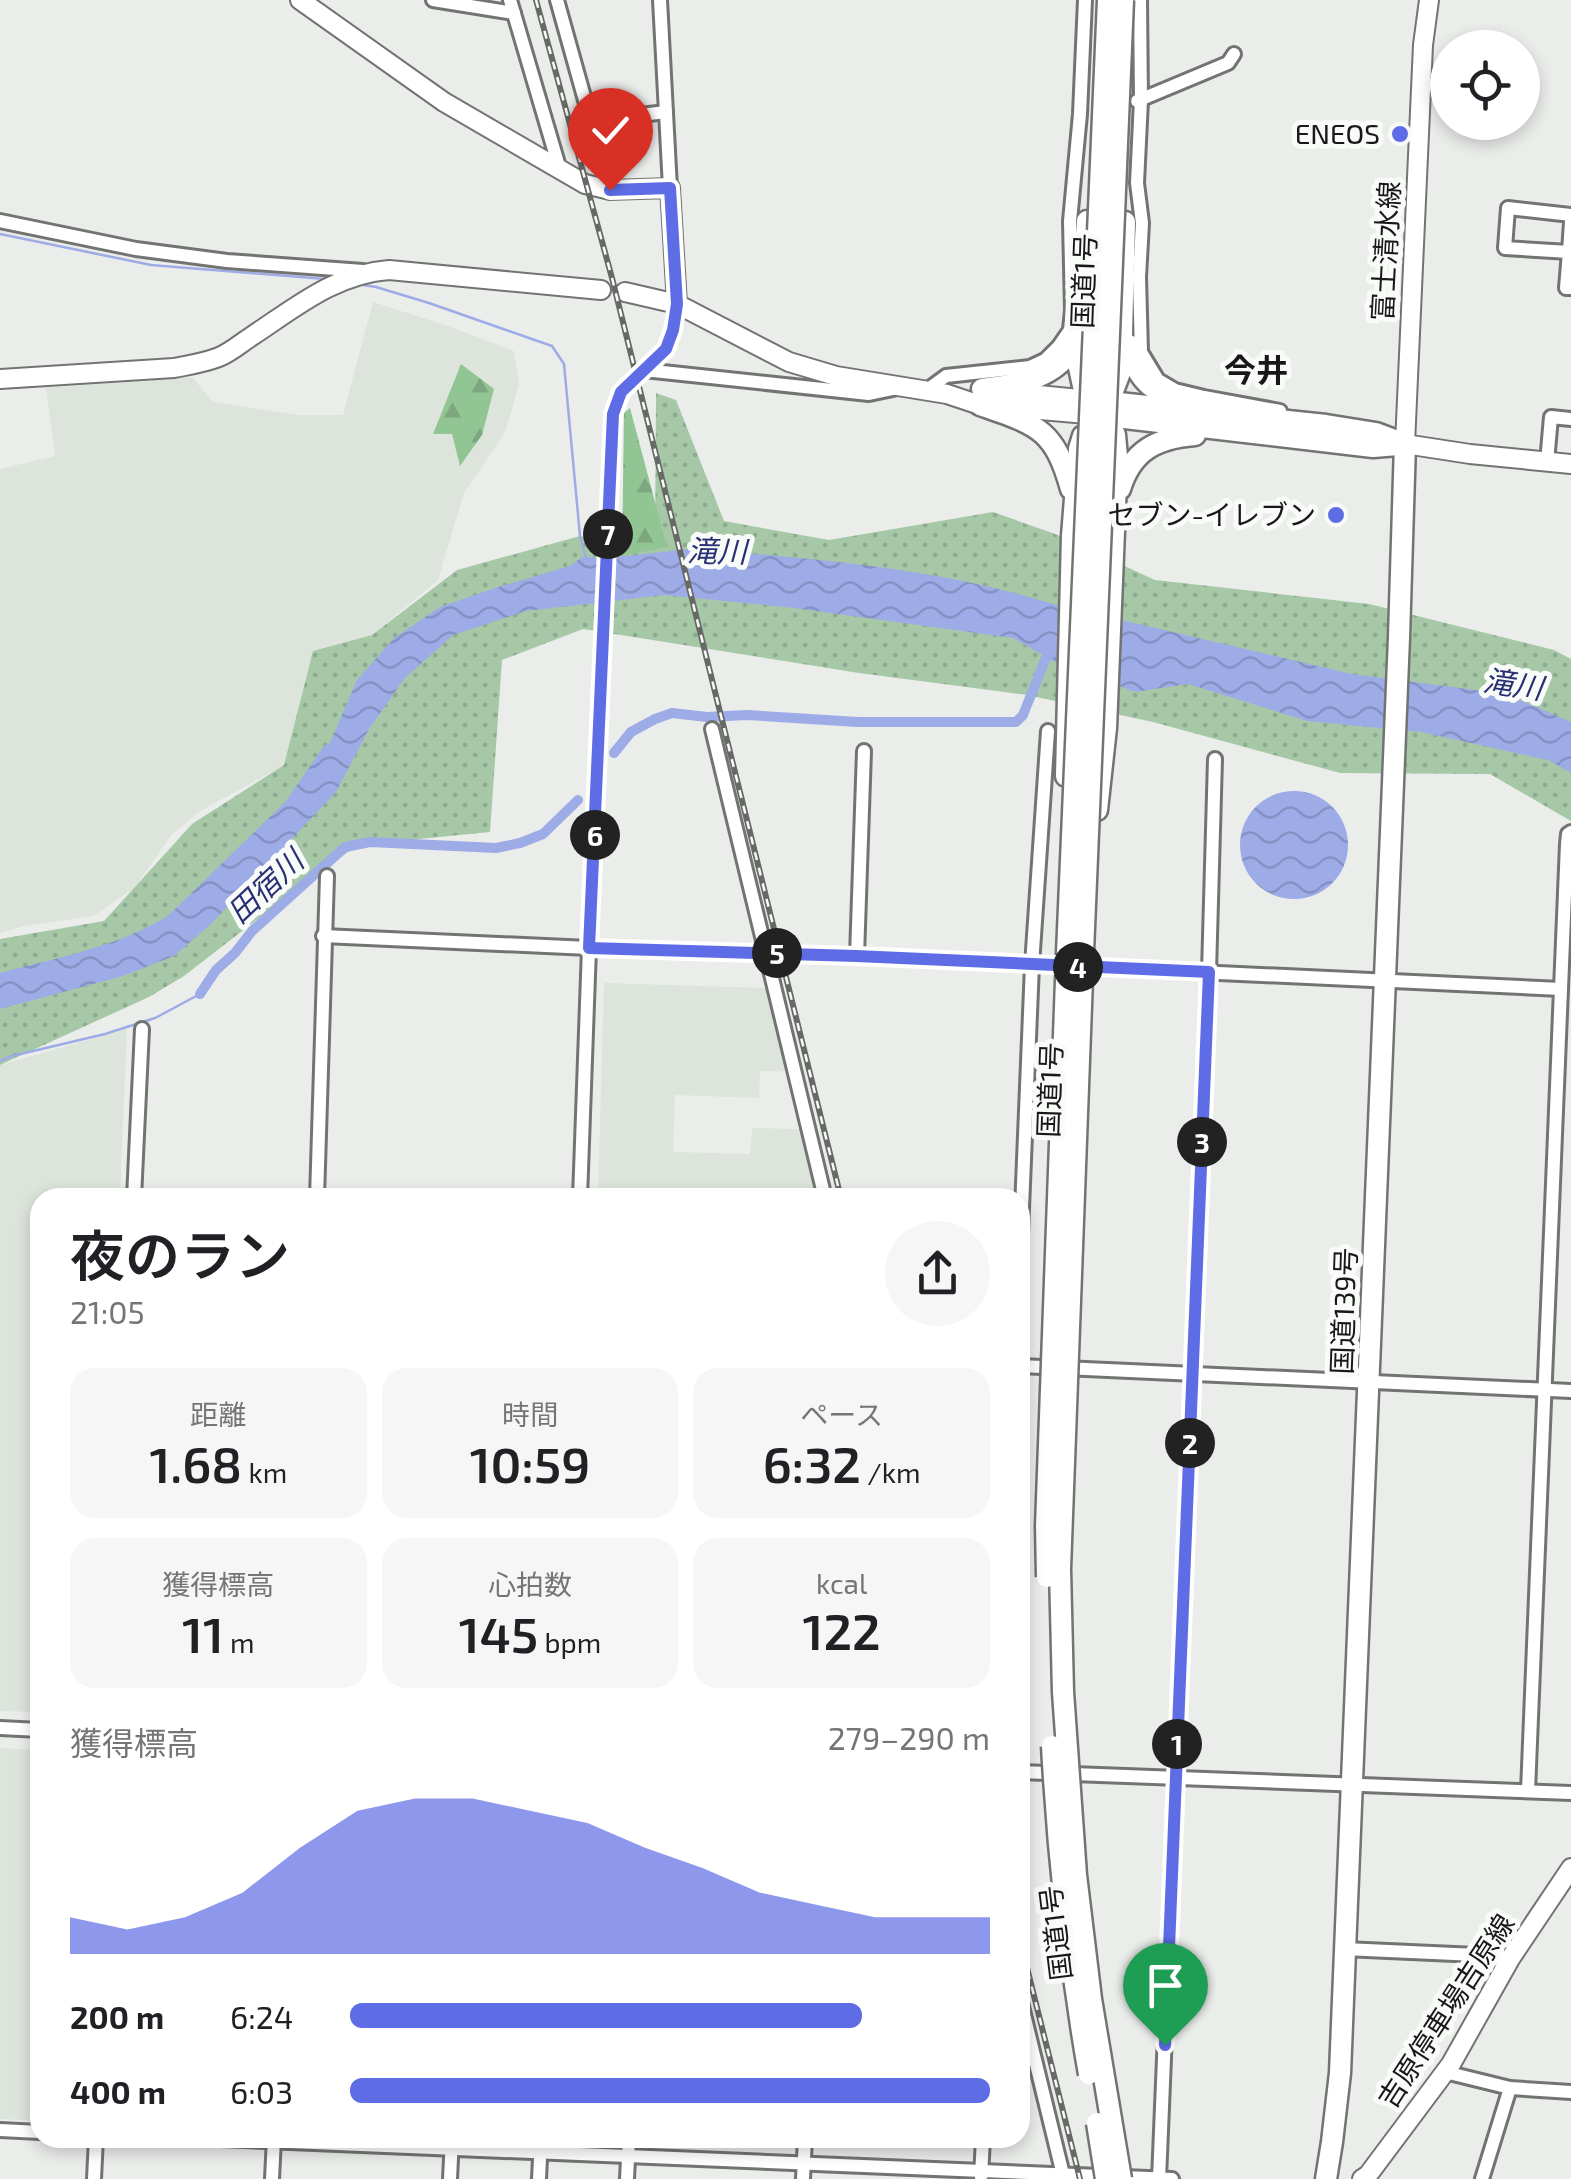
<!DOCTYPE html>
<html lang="ja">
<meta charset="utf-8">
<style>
body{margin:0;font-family:"Exo 2","Noto Sans JP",sans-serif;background:#f6f6f6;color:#202124;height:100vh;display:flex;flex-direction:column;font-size:38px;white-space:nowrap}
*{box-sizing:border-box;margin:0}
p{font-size:32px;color:#757577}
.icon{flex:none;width:55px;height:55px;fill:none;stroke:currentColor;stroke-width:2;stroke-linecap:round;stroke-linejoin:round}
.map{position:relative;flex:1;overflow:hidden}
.panel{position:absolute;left:30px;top:1188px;width:1000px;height:960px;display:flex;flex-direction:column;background:#fff;border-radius:30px;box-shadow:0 5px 15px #0003}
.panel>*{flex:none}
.buttons{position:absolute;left:1430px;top:30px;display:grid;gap:20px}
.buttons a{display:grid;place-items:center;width:110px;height:110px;border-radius:50%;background:#fff;box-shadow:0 5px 15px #0003;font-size:50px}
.pin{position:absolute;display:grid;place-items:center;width:85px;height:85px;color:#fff;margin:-102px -42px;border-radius:50% 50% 50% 0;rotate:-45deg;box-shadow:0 0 10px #0007}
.pin .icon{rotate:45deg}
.km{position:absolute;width:50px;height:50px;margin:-25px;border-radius:50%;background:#222;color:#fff;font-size:28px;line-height:50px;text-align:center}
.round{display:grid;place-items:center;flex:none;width:105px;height:105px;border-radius:52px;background:#f6f6f6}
.headline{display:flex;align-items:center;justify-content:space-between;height:170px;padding:0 40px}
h1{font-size:55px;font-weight:600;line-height:75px}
.metrics{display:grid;grid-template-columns:repeat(3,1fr);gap:15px;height:170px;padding:10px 40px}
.metrics div{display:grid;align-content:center;border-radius:25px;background:#f6f6f6;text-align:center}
.metrics b{font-size:50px;font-weight:600}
.metrics small{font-size:28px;font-weight:400}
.metrics p{font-size:28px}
.chart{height:280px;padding:20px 40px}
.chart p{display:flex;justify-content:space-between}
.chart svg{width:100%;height:180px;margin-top:10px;fill:#5e6de5;opacity:.7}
ul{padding:0 40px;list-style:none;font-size:32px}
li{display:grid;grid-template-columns:160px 120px 1fr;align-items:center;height:75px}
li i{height:25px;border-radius:12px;background:#5e6de5}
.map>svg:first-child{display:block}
</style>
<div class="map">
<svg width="1571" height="2179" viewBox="0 0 1571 2179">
<defs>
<pattern id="grass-dots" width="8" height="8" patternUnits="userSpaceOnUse" patternTransform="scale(2.5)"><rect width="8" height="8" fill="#a6c8a7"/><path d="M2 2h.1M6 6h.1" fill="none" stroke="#8eab8f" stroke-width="1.8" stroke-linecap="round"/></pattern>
<pattern id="forest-firs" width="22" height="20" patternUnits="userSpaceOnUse" patternTransform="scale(2.5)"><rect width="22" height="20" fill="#92c594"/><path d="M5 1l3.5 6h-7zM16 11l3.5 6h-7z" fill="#7da87f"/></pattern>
<pattern id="water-waves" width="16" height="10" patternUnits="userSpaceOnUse" patternTransform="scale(2.5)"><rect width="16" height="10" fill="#9dabe6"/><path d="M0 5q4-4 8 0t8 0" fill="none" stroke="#8692c5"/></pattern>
</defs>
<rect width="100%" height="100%" fill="#ebedeb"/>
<g fill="#dce4dc">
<path d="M373,302L448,326L514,351L519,384L505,433L464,493L438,580L372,635L311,659L285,765L202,810L173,833L134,888L94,916L25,926L0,933V469L55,456L46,388L192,377L213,402L299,415H343Z"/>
<path d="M604,983L766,988L789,1071H760L759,1098L675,1095L673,1152L750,1154L752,1128L802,1129L818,1197L598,1198Z"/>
<path d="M127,1029L120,1197L40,1198V1712L0,1711V1065Z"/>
<path d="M0,1748L40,1750V2121L0,2119Z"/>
</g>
<path fill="url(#grass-dots)" d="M656,393L676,400L724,521L829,540L993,512L1055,534L1155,580L1369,604L1554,650L1571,659V821L1490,774L1340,773L1153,722L1027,695L859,673L583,629L502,660L490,832L358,845L312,877L184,976L149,997L0,1065V939L104,921L192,824L284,765L313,651L372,635L457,570L580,536L655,549Z"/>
<g fill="url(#forest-firs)">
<path d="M461,364L494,389L482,435L460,466L452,434H433Z"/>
<path d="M630,408L667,547L622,556L624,413Z"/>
</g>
<g fill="url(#water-waves)">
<path d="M690,549C813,558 936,568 1053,604L1352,674L1506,694L1571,722V773L1548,760L1421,732L1307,721L1188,684L1135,692L1057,663L1013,638L794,608L664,595L526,611L453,635L404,679L369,729L336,792L210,925L174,956L123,976L0,1009V973C55,958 122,946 169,915L285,802L324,746L330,743L357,680L394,638L440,607L495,588L570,566L582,557L607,558Z"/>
<circle cx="1294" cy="845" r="54"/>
</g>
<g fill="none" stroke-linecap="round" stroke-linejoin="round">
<g stroke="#9dabe6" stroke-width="2.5">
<path d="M0,234L151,265L325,279"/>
<path d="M357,284L376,287L429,303L552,346L564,364L580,536L586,558"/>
<path d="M0,1061L12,1056L105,1034L155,1018L200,994"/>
</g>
<g stroke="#9dabe6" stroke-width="10">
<path d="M614,753L631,732L655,719L672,713L707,717L747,715L858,722H1016L1023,715L1045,660L1053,650"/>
<path d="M200,994L216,970L235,953L252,931L345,847L370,842L496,848L520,843L543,834L578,800"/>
</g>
<g stroke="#727472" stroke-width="18">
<g id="minor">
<path d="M433,0L514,13"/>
<path d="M510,0L560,170"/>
<path d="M557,0L610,190"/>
<path d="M660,0L670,188"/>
<path d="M1140,0L1141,100L1137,183L1142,223L1139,277L1141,352L1158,380L1175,390L1204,397L1280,411"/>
<path d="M1137,101L1228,63L1234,54"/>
<path d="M590,121L666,112"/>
<path d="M1571,215L1508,208L1505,248L1569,252L1571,222"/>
<path d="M0,221L136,249L227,261L363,271"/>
<path d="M1569,252L1566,288H1571"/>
<path d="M644,370L869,394L893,389"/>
<path d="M927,390L946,376L1030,367L1045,360L1059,346L1070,330L1072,310L1070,221L1080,114L1085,0"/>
<path d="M1547,462L1551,417L1571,419"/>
<path d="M712,729L825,1198"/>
<path d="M323,936L589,948L857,956L1561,989L1528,1791"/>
<path d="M857,956L864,751"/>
<path d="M1561,989L1567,844L1568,834L1571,832"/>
<path d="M134,1198L142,1029"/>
<path d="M317,1198L327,876"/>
<path d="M580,1198L589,948L613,413L621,391L666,349L673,330L677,304"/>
<path d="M1020,1257L1032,965L1048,731"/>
<path d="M1020,1366L1571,1391"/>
<path d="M0,1728L40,1730"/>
<path d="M1020,1772L1571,1793"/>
<path d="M1344,1949L1499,1956L1510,1959"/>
<path d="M1020,1998L1064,2179"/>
<path d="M1445,2072L1510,2088L1571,2092"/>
<path d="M0,2130L40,2132"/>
<path d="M196,2138L1172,2179"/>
<path d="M981,2177L983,2138"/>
<path d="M94,2179L96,2138"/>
<path d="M272,2179L274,2138"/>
<path d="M450,2179L452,2138"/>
<path d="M539,2179L541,2138"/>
<path d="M627,2179L629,2138"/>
<path d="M803,2179L805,2138"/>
<path d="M1159,2179L1209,972L1215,759"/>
<path d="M1482,2179L1510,2088"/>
</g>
</g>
<g stroke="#727472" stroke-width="22">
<g id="major">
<path d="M300,0L444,102L585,184L610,190L670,188L677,304L789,362L836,376L947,394L980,405L1099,415"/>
<path d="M1429,0L1423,45L1405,444L1470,454L1571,464"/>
<path d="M625,292L677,304"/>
<path d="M0,379L174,368C189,365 204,363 219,357C231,352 241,343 252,336C296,307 335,274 389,270L601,290"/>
<path d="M997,391L1100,401"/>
<path d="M1362,2179L1368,2175L1451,2064L1510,1959L1571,1868"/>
</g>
</g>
<g stroke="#727472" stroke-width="25">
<g id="highway">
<path d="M1087,221L1078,363L1083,386L1094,405"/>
<path d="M1129,345C1137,384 1154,392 1190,403"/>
<path d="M982,389C1009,386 1044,381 1064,359C1069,354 1072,346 1076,339"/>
<path d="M1100,401L1326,425L1376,433L1405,444"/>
<path d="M980,405C1037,425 1054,428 1071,489"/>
<path d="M1105,405L1113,391L1121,370L1125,222"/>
<path d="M1099,415L1373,447L1398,445"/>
<path d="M1120,489C1132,450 1157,438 1195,435"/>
<path d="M1066,776L1072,536L1079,449L1083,436"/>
<path d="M1097,810L1106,728L1117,457L1115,435L1105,412"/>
<path d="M1326,2179L1332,2142L1340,2073L1399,637L1405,444"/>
</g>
</g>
<use href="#minor" stroke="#fff" stroke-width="12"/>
<use href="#major" stroke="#fff" stroke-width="18"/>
<use href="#highway" stroke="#fff" stroke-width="20"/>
<g stroke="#676967" stroke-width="6">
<g id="rail">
<path d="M536,0L612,278L841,1198"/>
<path d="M1020,1940L1080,2179"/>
</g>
</g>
<use href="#rail" stroke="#f8fbf8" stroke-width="2.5" stroke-dasharray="8" stroke-linecap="butt"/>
<g stroke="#727472" stroke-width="25" stroke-linecap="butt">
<g id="highway-bridge">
<path d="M1047,1577L1046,1526L1067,953L1108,0"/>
<path d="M1052,1746C1058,1856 1070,1966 1089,2074"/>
<path d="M1097,2123L1106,2179"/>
<path d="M1121,2179L1091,1999L1076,1875L1063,1692L1060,1569L1083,952L1123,0"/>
</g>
</g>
<use href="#highway-bridge" stroke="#fff" stroke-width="20"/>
</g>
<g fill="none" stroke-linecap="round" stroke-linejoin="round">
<g stroke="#fff" stroke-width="20">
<path id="route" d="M610,190L670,188L677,304L673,330L666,349L621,392L613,414L589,948L856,956L1209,972L1165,2045"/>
</g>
<use href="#route" stroke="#5e6de5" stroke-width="12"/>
</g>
<g fill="#5e6de5" stroke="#f8fbf8" stroke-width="4">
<circle cx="1400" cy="134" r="10"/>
<circle cx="1336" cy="515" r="10"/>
</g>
<g text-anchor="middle" stroke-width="10" stroke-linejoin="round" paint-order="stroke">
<g font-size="28" fill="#171817" stroke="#f8fbf8" text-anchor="end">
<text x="1380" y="144">ENEOS</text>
<text x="1316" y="525">セブン-イレブン</text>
</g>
<g font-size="28" fill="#171817" stroke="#f8fbf8">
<text transform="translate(1386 251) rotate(-87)" y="10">富士清水線</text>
<text transform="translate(1084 281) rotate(-88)" y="10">国道1号</text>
<text transform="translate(1050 1090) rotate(-88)" y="10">国道1号</text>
<text transform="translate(1344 1311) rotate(-88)" y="10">国道139号</text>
<text transform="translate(1056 1933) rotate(-97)" y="10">国道1号</text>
<text transform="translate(1446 2011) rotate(-57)" y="10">吉原停車場吉原線</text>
</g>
<g font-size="30" font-style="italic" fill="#293074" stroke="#f8fbf8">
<text transform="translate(717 552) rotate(1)" y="10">滝川</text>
<text transform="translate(1513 685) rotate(8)" y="10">滝川</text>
<text transform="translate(266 887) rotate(-43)" y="10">田宿川</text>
</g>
<g font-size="32" font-weight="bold" fill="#171817" stroke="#f8fbf8">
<text x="1256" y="382">今井</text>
</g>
</g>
</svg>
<div class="buttons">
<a><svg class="icon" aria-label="locate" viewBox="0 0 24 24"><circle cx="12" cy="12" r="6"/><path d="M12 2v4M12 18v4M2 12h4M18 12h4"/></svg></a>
</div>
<div class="pin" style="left:1165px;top:2045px;background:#1e9e55"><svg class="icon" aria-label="arrive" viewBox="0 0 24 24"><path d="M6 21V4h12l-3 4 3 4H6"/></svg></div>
<div class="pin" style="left:610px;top:190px;background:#d93025"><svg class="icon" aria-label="check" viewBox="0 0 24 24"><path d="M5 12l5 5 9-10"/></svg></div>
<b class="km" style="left:1177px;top:1744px">1</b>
<b class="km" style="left:1190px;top:1443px">2</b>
<b class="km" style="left:1202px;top:1142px">3</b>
<b class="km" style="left:1078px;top:967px">4</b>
<b class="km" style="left:777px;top:953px">5</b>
<b class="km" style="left:595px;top:835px">6</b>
<b class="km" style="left:608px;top:534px">7</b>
<section class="panel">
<div class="headline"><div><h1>夜のラン</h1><p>21:05</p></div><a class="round"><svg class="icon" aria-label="share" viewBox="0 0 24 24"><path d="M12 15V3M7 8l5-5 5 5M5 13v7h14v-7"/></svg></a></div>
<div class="metrics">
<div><p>距離</p><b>1.68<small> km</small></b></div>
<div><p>時間</p><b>10:59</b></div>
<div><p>ペース</p><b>6:32<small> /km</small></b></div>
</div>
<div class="metrics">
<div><p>獲得標高</p><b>11<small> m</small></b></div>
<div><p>心拍数</p><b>145<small> bpm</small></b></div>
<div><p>kcal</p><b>122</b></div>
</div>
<div class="chart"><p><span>獲得標高</span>279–290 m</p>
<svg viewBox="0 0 160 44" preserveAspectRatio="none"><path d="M0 44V35L10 38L20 35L30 29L40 18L50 9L60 6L70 6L80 9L90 12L100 18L110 23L120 29L130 32L140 35L150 35L160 35V44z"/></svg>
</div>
<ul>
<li><b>200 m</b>6:24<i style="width:80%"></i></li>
<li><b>400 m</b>6:03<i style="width:100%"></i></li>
</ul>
</section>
</div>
